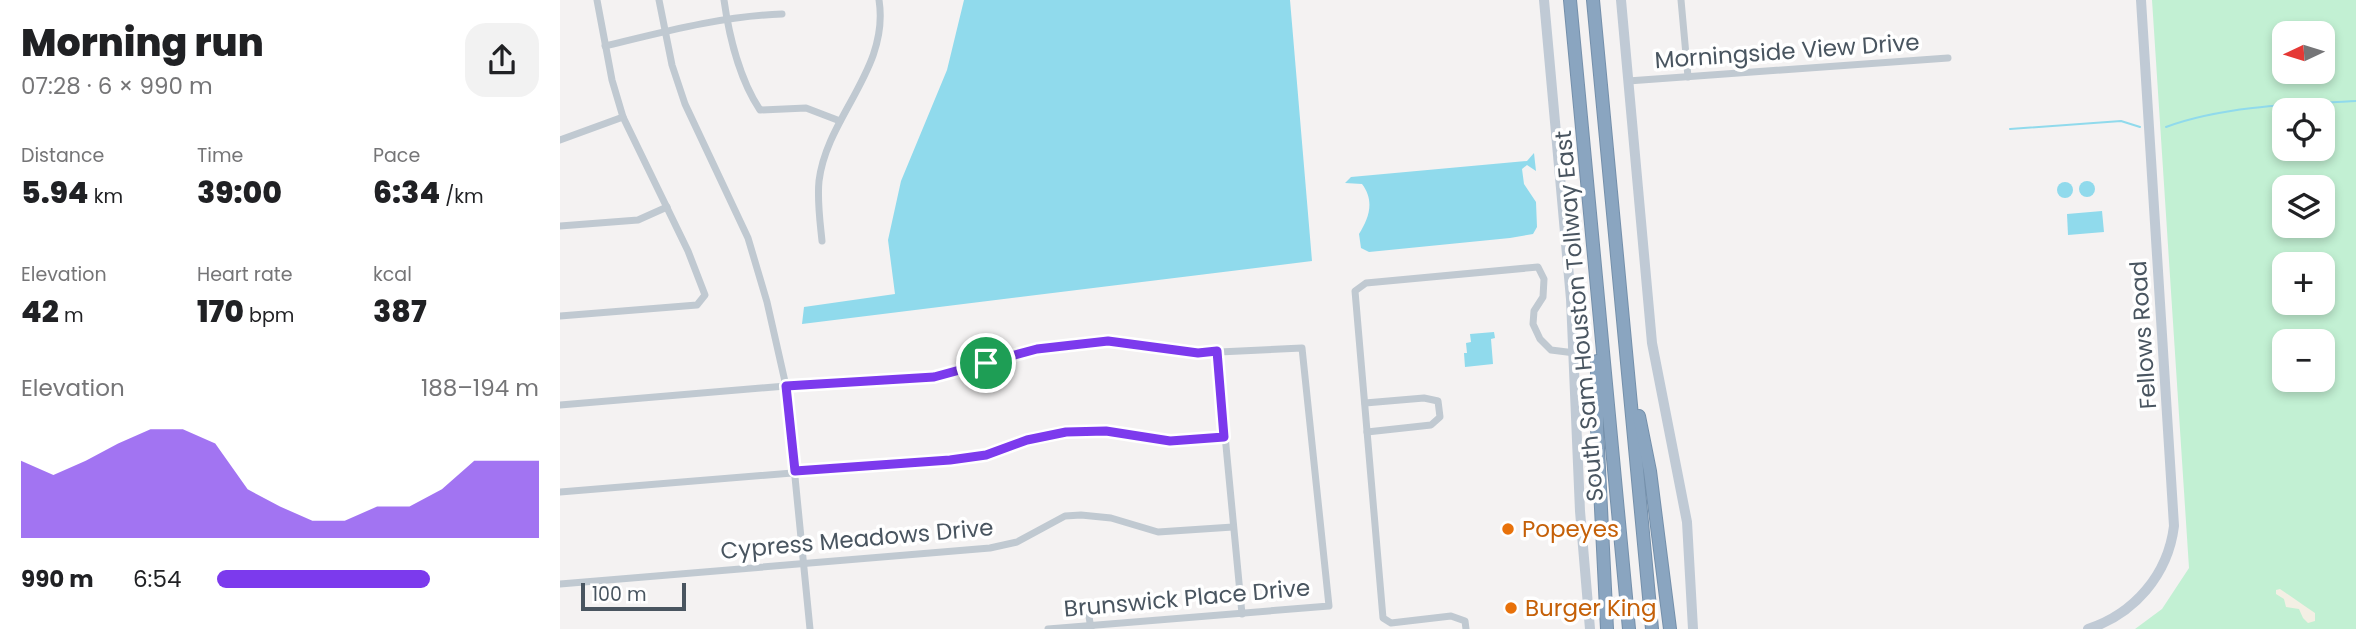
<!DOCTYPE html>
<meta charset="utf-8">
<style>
body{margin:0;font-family:Poppins,sans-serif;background:#f2f2f2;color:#202124;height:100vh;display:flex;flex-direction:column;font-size:26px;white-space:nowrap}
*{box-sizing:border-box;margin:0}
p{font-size:23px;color:#757577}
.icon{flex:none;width:38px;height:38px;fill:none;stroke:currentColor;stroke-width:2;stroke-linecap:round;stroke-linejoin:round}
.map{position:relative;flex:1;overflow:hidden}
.sheet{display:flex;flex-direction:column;background:#fff;width:560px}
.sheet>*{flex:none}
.needle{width:46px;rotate:266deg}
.tools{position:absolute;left:1712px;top:21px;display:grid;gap:14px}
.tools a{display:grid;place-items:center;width:63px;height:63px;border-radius:14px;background:#fff;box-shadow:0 4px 10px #0003;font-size:35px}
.scale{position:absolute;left:21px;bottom:18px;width:105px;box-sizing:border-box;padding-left:7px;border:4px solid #495560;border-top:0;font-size:19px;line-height:24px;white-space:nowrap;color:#495560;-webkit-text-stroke:5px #fff;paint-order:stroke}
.pin{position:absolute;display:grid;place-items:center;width:60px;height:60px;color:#fff;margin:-30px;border:4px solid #fff;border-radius:50%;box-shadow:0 2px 7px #0007}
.round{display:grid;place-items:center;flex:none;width:74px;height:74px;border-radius:21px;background:#f2f2f2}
.head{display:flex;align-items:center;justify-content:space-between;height:119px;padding:0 21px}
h1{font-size:38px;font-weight:800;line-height:52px}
.figures{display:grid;grid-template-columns:repeat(3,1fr);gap:10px;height:119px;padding:7px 21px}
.figures div{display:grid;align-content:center}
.figures b{font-size:30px;font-weight:800}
.figures small{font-size:19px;font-weight:400}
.figures p{font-size:19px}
.chart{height:196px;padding:14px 21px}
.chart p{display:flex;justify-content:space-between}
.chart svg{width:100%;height:126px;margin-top:7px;fill:#7c3aed;opacity:.7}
ul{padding:0 21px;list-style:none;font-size:23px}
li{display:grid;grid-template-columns:112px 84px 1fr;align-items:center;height:52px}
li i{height:18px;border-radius:9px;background:#7c3aed}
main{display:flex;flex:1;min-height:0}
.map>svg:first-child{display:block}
</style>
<main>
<section class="sheet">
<div class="head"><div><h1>Morning run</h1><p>07:28 · 6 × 990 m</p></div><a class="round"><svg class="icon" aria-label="share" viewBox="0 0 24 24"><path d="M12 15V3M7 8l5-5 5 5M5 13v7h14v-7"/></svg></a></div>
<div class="figures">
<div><p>Distance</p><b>5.94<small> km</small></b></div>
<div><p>Time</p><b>39:00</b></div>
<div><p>Pace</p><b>6:34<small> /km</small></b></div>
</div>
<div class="figures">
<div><p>Elevation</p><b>42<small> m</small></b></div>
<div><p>Heart rate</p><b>170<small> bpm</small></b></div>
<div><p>kcal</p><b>387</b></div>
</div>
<div class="chart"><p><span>Elevation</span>188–194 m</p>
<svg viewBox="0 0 160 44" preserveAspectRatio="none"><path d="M0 44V17L10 22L20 17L30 11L40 6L50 6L60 11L70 27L80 33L90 38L100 38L110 33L120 33L130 27L140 17L150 17L160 17V44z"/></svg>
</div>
<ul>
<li><b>990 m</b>6:54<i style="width:66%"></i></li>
</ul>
</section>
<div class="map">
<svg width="1796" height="629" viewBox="0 0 1796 629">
<rect width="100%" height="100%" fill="#f4f2f2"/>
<path fill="#c2f0d3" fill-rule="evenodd" d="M1592,0H1796V629H1575L1602,609L1629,568ZM1724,33H1762V72H1724ZM1724,110H1762V149H1724ZM1724,187H1762V226H1724ZM1724,264H1762V303H1724ZM1724,341H1762V380H1724Z"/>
<path fill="#f4efe4" d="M1720,589C1732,597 1743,605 1755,613V621L1748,623L1743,618L1739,609L1726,607L1724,599L1716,594V590Z"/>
<g fill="#90daec">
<path d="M404,0H730L752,261L242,324L244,307L335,294L328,240L341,181L387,70Z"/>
<path d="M974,153L976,171L967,165L962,169L964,184L976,202L977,227L973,234L950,238L809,252L801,248L799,234C809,218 815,201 802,184L785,183L791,177L967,161Z"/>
<circle cx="1527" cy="189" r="8"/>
<circle cx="1505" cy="190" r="8"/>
<path d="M1542,211L1544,232L1508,235L1507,214Z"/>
<path d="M934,332L935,338L931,339L933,364L905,367L904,353H907L906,343L911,342L910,334Z"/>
</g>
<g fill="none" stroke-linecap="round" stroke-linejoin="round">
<g stroke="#90daec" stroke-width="2">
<path d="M1606,127C1663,106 1735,104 1796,101"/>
<path d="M1450,129L1561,121L1580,127"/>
</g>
<g stroke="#7590ab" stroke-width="14">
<g id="highway">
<path d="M1010,0L1069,629"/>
<path d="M1033,0L1092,629"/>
<path d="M1037,361V428L1047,629"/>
<path d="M1079,416L1090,471L1110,629"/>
</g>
</g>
<g stroke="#c0c9d1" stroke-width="7">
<path d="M99,0L112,65L125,104L188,238L207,302L226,386L250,629"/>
<path d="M164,0C169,36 180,80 200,110L246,108L280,121"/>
<path d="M1121,0L1128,77"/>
<path d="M45,46C103,32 162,16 222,14"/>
<path d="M1068,81L1388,58"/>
<path d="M0,140L63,117"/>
<path d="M0,226L78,220L107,207"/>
<path d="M262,241C260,221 257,201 259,181C267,116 330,69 319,0"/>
<path d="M0,316L137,305L145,295L128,251L63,117L52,80L37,0"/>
<path d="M657,351L682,614"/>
<path d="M805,403L864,398L878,401L880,417L871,425L807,432"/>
<path d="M0,405L226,386L374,377L477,349L548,341L638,353L742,348L769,606L488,629"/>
<path d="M0,492L390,460L426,455L467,440L506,432L546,431L610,441L665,437"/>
<path d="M0,584L430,548L457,542L505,516L521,515L551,518L598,532L673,527"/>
<path d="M528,610L531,629"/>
<path d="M906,629L905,621L891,616L831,623L823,618L795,291L806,283L978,267L984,279L983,297L974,311L973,324L980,339L991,350L1015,353"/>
</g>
<g stroke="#c0cad5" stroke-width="10">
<path d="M984,0L1011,299L1020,511L1030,629"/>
<path d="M1061,0L1092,343L1127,522L1133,629"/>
<path d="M1528,629C1574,614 1608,575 1614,526L1581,0"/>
</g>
<use href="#highway" stroke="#8aa5c0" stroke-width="12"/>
</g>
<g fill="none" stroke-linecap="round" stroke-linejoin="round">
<g stroke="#fff" stroke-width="14">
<path id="route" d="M548,341L638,353L657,351L664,437L610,441L546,431L506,432L467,440L426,455L390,460L235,471L226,386L374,377L477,349Z"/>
</g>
<use href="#route" stroke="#7c3aed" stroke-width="9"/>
</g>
<g fill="#e8710a" stroke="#fff" stroke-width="2.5">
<circle cx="948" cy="529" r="7"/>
<circle cx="951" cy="608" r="7"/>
</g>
<g text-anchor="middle" stroke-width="7" stroke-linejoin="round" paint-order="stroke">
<g font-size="23" fill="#495560" stroke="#fff">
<text transform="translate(1227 51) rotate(-4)" y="8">Morningside View Drive</text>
<text transform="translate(1019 316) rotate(-95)" y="8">South Sam Houston Tollway East</text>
<text transform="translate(1583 335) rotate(-94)" y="8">Fellows Road</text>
<text transform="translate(297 539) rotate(-5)" y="8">Cypress Meadows Drive</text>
<text transform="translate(627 598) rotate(-5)" y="8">Brunswick Place Drive</text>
</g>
<g font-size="23" fill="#c56008" stroke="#fff" text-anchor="start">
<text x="962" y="537">Popeyes</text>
<text x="965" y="616">Burger King</text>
</g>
</g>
</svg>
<div class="tools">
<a><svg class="needle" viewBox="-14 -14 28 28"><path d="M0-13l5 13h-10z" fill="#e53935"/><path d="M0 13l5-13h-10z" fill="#757577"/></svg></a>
<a><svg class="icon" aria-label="locate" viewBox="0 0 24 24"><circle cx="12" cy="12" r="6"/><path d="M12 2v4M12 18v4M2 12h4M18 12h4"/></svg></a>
<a><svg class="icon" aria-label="layers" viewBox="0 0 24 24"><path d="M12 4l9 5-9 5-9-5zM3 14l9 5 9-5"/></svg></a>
<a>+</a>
<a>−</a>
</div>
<div class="scale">100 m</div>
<div class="pin" style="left:426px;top:363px;background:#1e9e55"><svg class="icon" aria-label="arrive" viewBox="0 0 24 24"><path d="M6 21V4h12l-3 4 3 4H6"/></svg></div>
</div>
</main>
